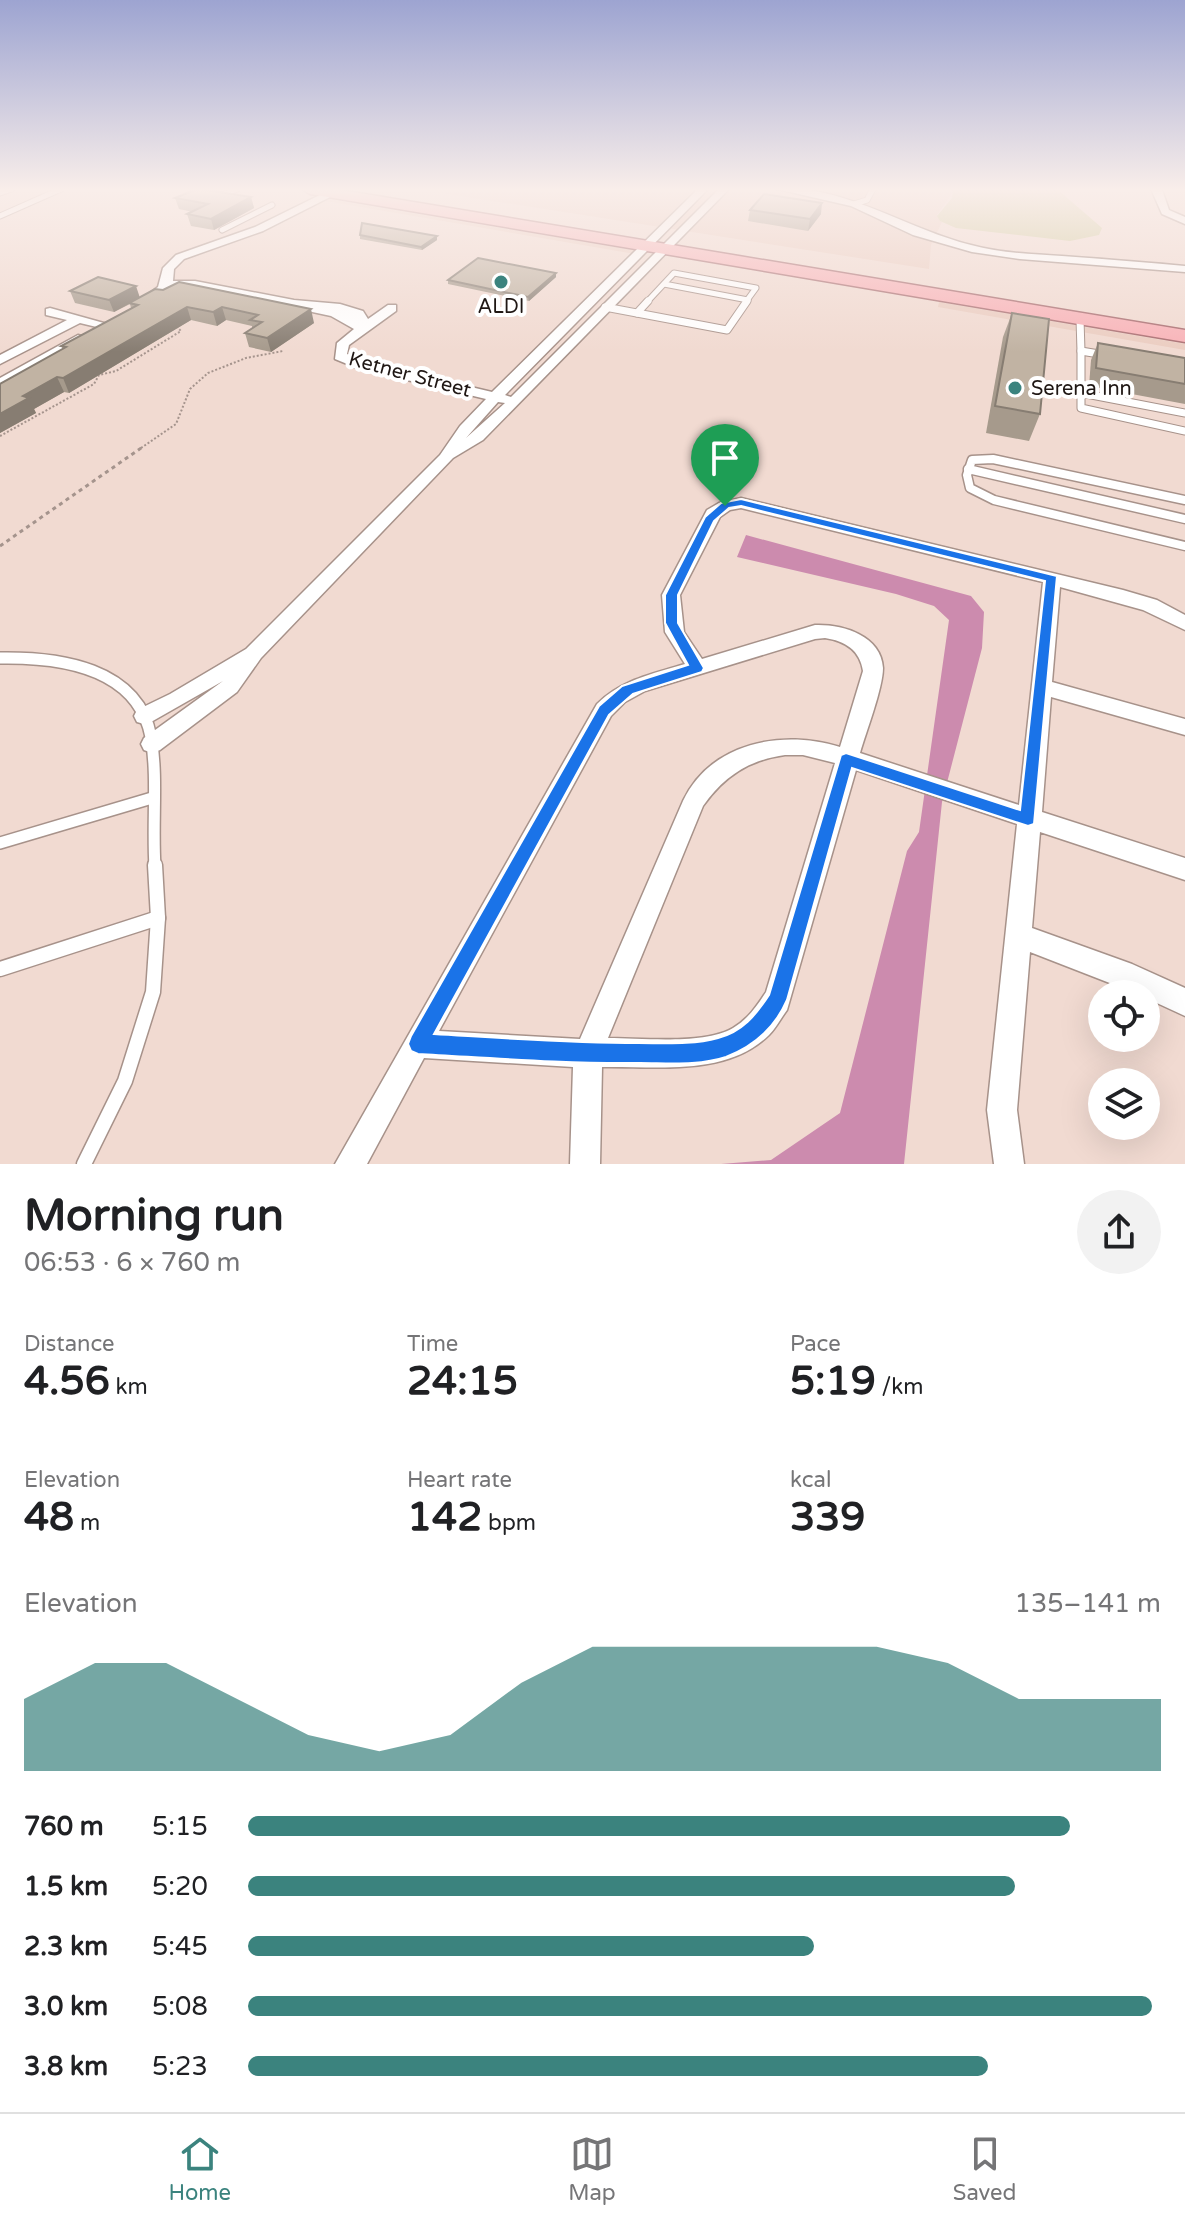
<!DOCTYPE html>
<meta charset="utf-8">
<style>
body{margin:0;font-family:"Varela Round",sans-serif;background:#f2f2f2;color:#202124;height:100vh;display:flex;flex-direction:column;font-size:30px;white-space:nowrap}
*{box-sizing:border-box;margin:0}
p{font-size:26px;color:#757577}
.icon{flex:none;width:44px;height:44px;fill:none;stroke:currentColor;stroke-width:2;stroke-linecap:round;stroke-linejoin:round}
.map{position:relative;height:1164px;overflow:hidden}
.details{display:flex;flex-direction:column;background:#fff;flex:1}
.details>*{flex:none}
.fabs{position:absolute;left:1088px;top:980px;display:grid;gap:16px}
.fabs a{display:grid;place-items:center;width:72px;height:72px;border-radius:50%;background:#fff;box-shadow:0 8px 32px #0002;font-size:40px}
.pin{position:absolute;display:grid;place-items:center;width:68px;height:68px;color:#fff;margin:-82px -34px;border-radius:50% 50% 50% 0;rotate:-45deg;box-shadow:0 0 8px #0007}
.pin .icon{rotate:45deg}
.round{display:grid;place-items:center;flex:none;width:84px;height:84px;border-radius:42px;background:#f2f2f2}
.head{display:flex;align-items:center;justify-content:space-between;height:136px;padding:0 24px}
h1{font-size:44px;font-weight:700;line-height:60px}
.figures{display:grid;grid-template-columns:repeat(3,1fr);gap:12px;height:136px;padding:8px 24px}
.figures div{display:grid;align-content:center}
.figures b{font-size:40px;font-weight:700}
.figures small{font-size:22px;font-weight:400}
.figures p{font-size:22px}
.chart{height:224px;padding:16px 24px}
.chart p{display:flex;justify-content:space-between}
.chart svg{width:100%;height:144px;margin-top:8px;fill:#3b837e;opacity:.7}
ul{padding:0 24px;list-style:none;font-size:26px}
li{display:grid;grid-template-columns:128px 96px 1fr;align-items:center;height:60px}
li i{height:20px;border-radius:10px;background:#3b837e}
.dock{display:flex;justify-content:space-around;align-items:center;height:112px;border-top:2px solid #e0e0e0;background:#fff;font-size:22px;color:#757577}
.dock a{display:grid;justify-items:center;gap:4px}
.dock .current{color:#3b837e}
.map>svg:first-child{display:block}
</style>
<div class="map">
<svg width="1185" height="1164" viewBox="0 0 1185 1164">
<rect width="100%" height="100%" fill="#f1dad1"/>
<g fill="#ebcdc1">
<path d="M416,189H953L954,191L937,215L942,222L931,245L929,269Z"/>
<path d="M329,199L638,251L635,254L326,201Z"/>
<path d="M939,302L1185,344V350L938,307Z"/>
</g>
<path fill="#cfca9b" d="M953,189H1057L1102,228L1099,235L1070,241L956,228L940,221L937,216L952,198Z"/>
<path fill="#cc8bae" d="M746,535L971,596L984,612L982,648L942,802L904,1164H721L771,1160L840,1113L907,851L919,832L949,620L934,606L896,594L737,557Z"/>
<g fill="none" stroke-linecap="round" stroke-linejoin="round">
<g stroke="#a7928a" stroke-width="7">
<g id="service-far4">
<path d="M0,193L12,189"/>
<path d="M220,196L237,189"/>
<path d="M854,204L867,200L873,189"/>
<path d="M0,216L61,189"/>
<path d="M222,230L272,205"/>
<path d="M664,284L748,300"/>
<path d="M646,303L674,273L756,288L745,303"/>
</g>
</g>
<g stroke="#a7928a" stroke-width="9">
<g id="service-far3">
<path d="M605,307L727,330L747,301"/>
<path d="M637,313L648,301"/>
<path d="M1080,319L1081,351L1105,355"/>
<path d="M1081,351V408L1185,431"/>
<path d="M1081,393L1185,413"/>
</g>
</g>
<g stroke="#a7928a" stroke-width="11">
<g id="service-far2">
<path d="M968,469L1185,519"/>
<path d="M1185,500L993,459L972,460L967,475L970,488L994,500L1185,546"/>
</g>
</g>
<g stroke="#a7928a" stroke-width="14">
<g id="service-far1">
<path d="M0,658C58,657 138,667 151,737C158,778 152,824 155,867"/>
<path d="M0,843L152,798"/>
</g>
</g>
<g stroke="#a7928a" stroke-width="17">
<g id="service">
<path d="M0,969L158,918"/>
<path d="M84,1164L125,1081L153,992L158,918L155,865"/>
</g>
</g>
<g stroke="#a7928a" stroke-width="3">
<g id="minor">
<path d="M698,189H708L505,395L511,397L719,189H729L483,440L453,458L261,658L237,692L160,750L152,753L144,750L141,744L144,738L223,681L151,722L144,724L137,722L134,716L137,710L170,694L246,649L440,455L460,426L486,399L357,368L335,359L337,343L354,329L331,316L195,287H169L152,303L139,307V301L158,287L163,268L176,255L255,227L330,190H336V194L263,231L184,259L174,269L173,281H195L294,300L340,304L363,311L368,319L388,305H396V311L349,345L347,354L366,362L492,392ZM498,402L505,403L466,438Z"/>
<path d="M777,189C843,184 908,230 971,245C1000,253 1032,254 1062,256C1103,259 1144,262 1185,266V272L1020,259L972,252L913,235L851,206Z"/>
<path d="M1151,189L1162,190L1169,210L1185,217V224L1162,214Z"/>
<path d="M50,308L111,325L105,329L80,323L0,364V355L67,320L46,315V309Z"/>
<path d="M78,335L88,338L0,387V378Z"/>
<path d="M741,498L1123,590L1157,600L1185,615V630L1143,610L1060,587L1052,682L1185,719V735L1051,697L1042,812L1185,858V880L1040,832L1032,928L1132,964L1185,988V1016L1146,998V994H1138L1030,952L1017,1110L1024,1164H994L987,1110L1017,824L856,770L787,1010C781,1018 776,1028 769,1035C726,1077 657,1066 602,1067L600,1164H570L573,1067L424,1058L367,1164H335L597,704C621,680 652,674 685,664L665,632L662,595L707,510L719,503ZM741,508L1043,582L1019,805L860,753C866,732 883,688 883,668C881,635 842,624 815,625L702,659L684,632L680,595L720,517L730,510ZM825,638C845,641 860,650 863,671L840,747C783,729 711,742 683,801L580,1039L439,1031L611,716L625,702L645,691L815,639ZM785,755H803L835,763L766,992C757,1006 748,1019 733,1028C704,1045 642,1038 608,1038L703,806C724,776 749,760 785,755Z"/>
</g>
</g>
<g stroke="#ab7073" stroke-width="3">
<path id="trunk" d="M302,189H335L1185,330V342L310,194Z"/>
</g>
<g stroke="#a5948d" stroke-width="2" stroke-dasharray="2 2" stroke-linecap="butt">
<path d="M0,436L94,384L99,375L116,371L181,331L176,326"/>
<path d="M141,448L176,424L190,389L208,373L246,358L283,351"/>
</g>
<path stroke="#a5948d" stroke-width="3" stroke-dasharray="4 4" stroke-linecap="butt" d="M0,546L144,446"/>
<use href="#service-far4" stroke="#fff" stroke-width="5"/>
<use href="#service-far3" stroke="#fff" stroke-width="7"/>
<use href="#service-far2" stroke="#fff" stroke-width="8"/>
<use href="#service-far1" stroke="#fff" stroke-width="11"/>
<use href="#service" stroke="#fff" stroke-width="14"/>
<use href="#minor" fill="#fff" fill-rule="evenodd"/>
<use href="#trunk" fill="#f8b3b8" fill-rule="evenodd"/>
</g>
<g fill="#a69a8c">
<path d="M251,197L254,208L214,230L191,226L187,214L193,212L179,209L175,198Z"/>
<path d="M750,210L821,214L808,231L748,221Z"/>
<path d="M360,235L437,240L422,250L360,239Z"/>
<path d="M556,277L529,301L448,284V280Z"/>
<path d="M155,289L314,323L271,352L249,347L245,333L252,328V326L226,320L217,326L191,320L69,393L64,392L34,409L36,413L0,433V384L63,349L61,346L131,308L130,304L114,312L75,303L70,291L140,297Z"/>
<path d="M1012,313L1040,414L1029,441L986,433L1003,337Z"/>
<path d="M1098,343L1185,358V404L1089,386L1091,360Z"/>
</g>
<g fill="#877d72">
<path d="M251,197L254,208L214,230L211,219Z"/>
<path d="M822,203L821,214L808,231L810,219Z"/>
<path d="M437,236V240L422,250L421,247Z"/>
<path d="M556,273V277L529,301L528,297Z"/>
<path d="M136,286L140,298L114,312L109,300Z"/>
<path d="M187,307L191,320L69,393L63,378Z"/>
<path d="M222,307L226,320L217,326L213,312Z"/>
<path d="M311,309L314,323L271,352L267,338Z"/>
<path d="M57,377L64,392L34,409L36,413L0,433V414L23,396Z"/>
</g>
<g fill="#c1b3a3" stroke="#877d72" stroke-width="2">
<path d="M197,189H201L251,197L211,219L187,214L208,204L175,198Z"/>
<path d="M764,194L822,203L810,219L750,210Z"/>
<path d="M362,223L437,236L421,247L360,235Z"/>
<path d="M478,258L556,273L528,297L448,280Z"/>
<path d="M98,277L136,286L109,300L70,291Z"/>
<path d="M179,282L311,309L267,338L245,333L262,322L250,320L258,315L222,307L213,312L187,307L63,378L57,377L23,396L29,398L0,414V384L66,347L61,346L138,305L129,303L155,289L163,290Z"/>
<path d="M1012,313L1049,319L1040,414L995,406Z"/>
<path d="M1098,343L1185,358V384L1096,368Z"/>
</g>
<linearGradient id="sky" x2="0" y2="1"><stop stop-color="#9da4d1"/><stop offset="0.54" stop-color="#f9eeea"/><stop offset="1" stop-color="#f9eeea" stop-opacity="0"/></linearGradient>
<rect width="1185" height="352" fill="url(#sky)"/>
<path fill="#1a73e8" stroke="#fff" stroke-width="2" fill-rule="evenodd" d="M741,499L1057,576L1034,824L1028,826L852,768L787,1000C775,1028 754,1046 726,1057C699,1066 668,1063 640,1063C566,1064 492,1058 418,1054L411,1051L408,1044L411,1036L599,706L622,686L688,665L665,623V595L705,517L721,503ZM741,506L1045,581L1020,810L846,753L841,755L769,995C756,1015 742,1032 718,1038C693,1045 665,1043 638,1043C570,1043 502,1038 434,1034L609,715L633,694L702,672L704,668L678,623V595L714,521L729,508Z"/>
<g fill="#3b837e" stroke="#fff" stroke-width="3">
<circle cx="501" cy="282" r="8"/>
<circle cx="1015" cy="388" r="8"/>
</g>
<g text-anchor="middle" stroke-width="8" stroke-linejoin="round" paint-order="stroke">
<g font-size="20" fill="#1f1714" stroke="#fff">
<text x="501" y="313">ALDI</text>
<text x="1031" y="395" text-anchor="start">Serena Inn</text>
</g>
<g font-size="20" fill="#1f1714" stroke="#fff">
<text transform="translate(410 374) rotate(15)" y="7">Ketner Street</text>
</g>
</g>
</svg>
<div class="fabs">
<a><svg class="icon" aria-label="locate" viewBox="0 0 24 24"><circle cx="12" cy="12" r="6"/><path d="M12 2v4M12 18v4M2 12h4M18 12h4"/></svg></a>
<a><svg class="icon" aria-label="layers" viewBox="0 0 24 24"><path d="M12 4l9 5-9 5-9-5zM3 14l9 5 9-5"/></svg></a>
</div>
<div class="pin" style="left:725px;top:506px;background:#1e9e55"><svg class="icon" aria-label="arrive" viewBox="0 0 24 24"><path d="M6 21V4h12l-3 4 3 4H6"/></svg></div>
</div>
<section class="details">
<div class="head"><div><h1>Morning run</h1><p>06:53 · 6 × 760 m</p></div><a class="round"><svg class="icon" aria-label="share" viewBox="0 0 24 24"><path d="M12 15V3M7 8l5-5 5 5M5 13v7h14v-7"/></svg></a></div>
<div class="figures">
<div><p>Distance</p><b>4.56<small> km</small></b></div>
<div><p>Time</p><b>24:15</b></div>
<div><p>Pace</p><b>5:19<small> /km</small></b></div>
</div>
<div class="figures">
<div><p>Elevation</p><b>48<small> m</small></b></div>
<div><p>Heart rate</p><b>142<small> bpm</small></b></div>
<div><p>kcal</p><b>339</b></div>
</div>
<div class="chart"><p><span>Elevation</span>135–141 m</p>
<svg viewBox="0 0 160 44" preserveAspectRatio="none"><path d="M0 44V22L10 11L20 11L30 22L40 33L50 38L60 33L70 17L80 6L90 6L100 6L110 6L120 6L130 11L140 22L150 22L160 22V44z"/></svg>
</div>
<ul>
<li><b>760 m</b>5:15<i style="width:90%"></i></li>
<li><b>1.5 km</b>5:20<i style="width:84%"></i></li>
<li><b>2.3 km</b>5:45<i style="width:62%"></i></li>
<li><b>3.0 km</b>5:08<i style="width:99%"></i></li>
<li><b>3.8 km</b>5:23<i style="width:81%"></i></li>
</ul>
</section>
<nav class="dock">
<a class="current"><svg class="icon" aria-label="home" viewBox="0 0 24 24"><path d="M3 11l9-7 9 7M6 9v11h12V9"/></svg>Home</a>
<a><svg class="icon" aria-label="map" viewBox="0 0 24 24"><path d="M3 6l6-2 6 2 6-2v14l-6 2-6-2-6 2zM9 4v14M15 6v14"/></svg>Map</a>
<a><svg class="icon" aria-label="saved" viewBox="0 0 24 24"><path d="M7 4h10v16l-5-4-5 4z"/></svg>Saved</a>
</nav>
